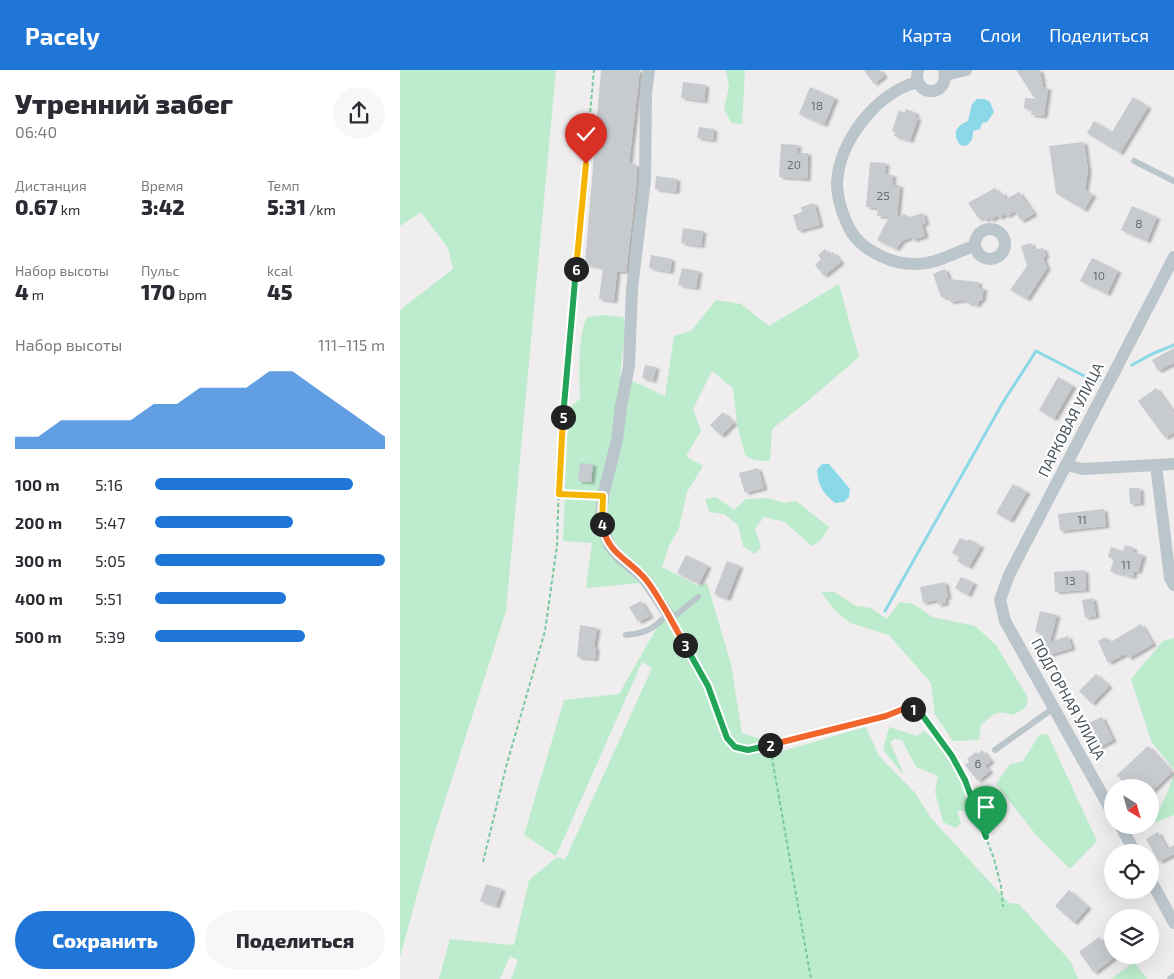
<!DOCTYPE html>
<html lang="ru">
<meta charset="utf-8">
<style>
body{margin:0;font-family:"Exo 2",sans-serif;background:#f7f7f7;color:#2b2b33;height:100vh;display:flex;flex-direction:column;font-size:19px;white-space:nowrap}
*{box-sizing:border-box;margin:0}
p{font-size:16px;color:#7c7c81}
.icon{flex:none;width:28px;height:28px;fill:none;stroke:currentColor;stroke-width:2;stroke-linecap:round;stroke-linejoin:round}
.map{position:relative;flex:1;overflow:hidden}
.sheet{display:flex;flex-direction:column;background:#fff;width:400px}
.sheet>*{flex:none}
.needle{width:32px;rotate:143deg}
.fabs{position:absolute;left:704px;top:709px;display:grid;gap:10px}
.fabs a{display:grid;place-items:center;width:55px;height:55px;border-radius:50%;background:#fff;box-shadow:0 5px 20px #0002;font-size:25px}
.pin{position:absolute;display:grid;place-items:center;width:42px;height:42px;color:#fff;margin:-51px -21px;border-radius:50% 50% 50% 0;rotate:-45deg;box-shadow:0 0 5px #0007}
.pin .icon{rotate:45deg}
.km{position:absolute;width:25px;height:25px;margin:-12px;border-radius:50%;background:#222;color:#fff;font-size:14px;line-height:25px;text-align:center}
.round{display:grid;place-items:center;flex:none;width:52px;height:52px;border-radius:26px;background:#f7f7f7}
.head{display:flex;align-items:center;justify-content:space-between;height:85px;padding:0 15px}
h1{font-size:28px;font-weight:800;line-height:38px}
.stats{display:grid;grid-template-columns:repeat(3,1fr);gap:8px;height:85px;padding:5px 15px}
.stats div{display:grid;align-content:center}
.stats b{font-size:21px;font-weight:800}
.stats small{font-size:14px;font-weight:400}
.stats p{font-size:14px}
.chart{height:140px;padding:10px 15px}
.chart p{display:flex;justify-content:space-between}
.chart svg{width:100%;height:90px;margin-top:5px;fill:#1f76d7;opacity:.7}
.button{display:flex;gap:10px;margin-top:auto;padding:10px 15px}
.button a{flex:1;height:58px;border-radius:30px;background:#1f76d7;color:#fff;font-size:20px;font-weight:800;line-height:58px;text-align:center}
.button a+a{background:#f7f7f7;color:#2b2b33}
ul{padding:0 15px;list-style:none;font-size:16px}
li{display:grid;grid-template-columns:80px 60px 1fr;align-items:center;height:38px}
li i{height:12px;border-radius:6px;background:#1f76d7}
header{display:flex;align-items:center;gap:30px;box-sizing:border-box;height:70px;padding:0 25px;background:#1f76d7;color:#fff}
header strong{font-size:24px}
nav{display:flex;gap:28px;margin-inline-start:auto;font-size:18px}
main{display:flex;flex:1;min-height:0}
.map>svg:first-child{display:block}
</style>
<header>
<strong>Pacely</strong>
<nav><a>Карта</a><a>Слои</a><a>Поделиться</a></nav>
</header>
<main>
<section class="sheet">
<div class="head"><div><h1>Утренний забег</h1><p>06:40</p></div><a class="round"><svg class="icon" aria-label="share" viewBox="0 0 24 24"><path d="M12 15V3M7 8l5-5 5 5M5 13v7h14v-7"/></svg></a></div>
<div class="stats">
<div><p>Дистанция</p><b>0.67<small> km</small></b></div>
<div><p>Время</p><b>3:42</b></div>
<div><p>Темп</p><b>5:31<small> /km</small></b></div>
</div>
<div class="stats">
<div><p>Набор высоты</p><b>4<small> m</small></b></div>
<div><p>Пульс</p><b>170<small> bpm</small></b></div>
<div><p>kcal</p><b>45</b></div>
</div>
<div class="chart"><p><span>Набор высоты</span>111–115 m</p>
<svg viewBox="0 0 160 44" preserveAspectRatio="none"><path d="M0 44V38L10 38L20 30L30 30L40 30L50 30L60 22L70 22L80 14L90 14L100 14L110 6L120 6L130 14L140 22L150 30L160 38V44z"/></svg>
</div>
<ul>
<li><b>100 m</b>5:16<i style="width:86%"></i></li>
<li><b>200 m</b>5:47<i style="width:60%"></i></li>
<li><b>300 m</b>5:05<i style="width:100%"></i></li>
<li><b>400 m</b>5:51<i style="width:57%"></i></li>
<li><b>500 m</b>5:39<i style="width:65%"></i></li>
</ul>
<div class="button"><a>Сохранить</a><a>Поделиться</a></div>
</section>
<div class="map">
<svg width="774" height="909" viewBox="0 0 774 909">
<defs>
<filter id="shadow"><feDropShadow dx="3.5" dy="2" stdDeviation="1" flood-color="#0004"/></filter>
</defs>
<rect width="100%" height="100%" fill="#efeded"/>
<g fill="#bceccd">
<path d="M0,0H156L106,541L32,771L0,887V240L53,199L48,178L21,142L0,156Z"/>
<path d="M326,0H345L342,54L331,53L324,38L329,17Z"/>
<path d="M439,214L459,287L408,331L372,359L370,391L354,390L345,385L337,354L333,318L312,301L293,339L301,361L286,386L303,396L287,422L279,458L269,476L262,497L298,516L307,513L331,594L342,663L367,671L369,685L466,657L479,686L516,724L531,748L609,833L619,834L671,892L678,909H111L118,890L110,886L100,909H39L50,869L114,875L129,810L157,787L165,790L252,598L242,592L156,786L124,765L164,630L219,624L264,545L240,513L186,518L192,473L163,471L167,368L172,335L180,329C179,308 178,264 187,247L206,245L223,247L226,255L220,305L265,326L274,266L291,261L316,230L341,234L369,256Z"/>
<path d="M316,427L334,440L346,429L367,428L385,433L396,431L429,457L420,471L412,476L385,452L364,447L355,459L361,477L355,484L343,476L338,455L324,444L309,442L305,429Z"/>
<path d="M421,522H434L456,536L471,538L487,549L500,532L514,534L532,547L575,556L596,575L627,626C630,637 622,640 613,645C596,639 594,644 581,655L579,670L553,671L535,645L531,613L489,565L450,553L435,540Z"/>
<path d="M774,568V700L751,671L731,609L763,571Z"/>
<path d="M489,657L517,666L524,661L534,670L586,741H557L561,753L556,758L543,752L535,722L538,706L516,697L502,670L495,669L490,672L504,705L483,680Z"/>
<path d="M640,664L648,665L697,771L670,799L637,766L596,714L610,694L623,691Z"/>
<path d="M774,702V745L753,753L769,719Z"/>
<path d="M734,892L747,909H711Z"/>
</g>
<g fill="#8ad8e8">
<path d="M577,29H585L590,32L594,42L587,52L582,53L580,59L573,61C573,69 572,71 566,76L560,75C552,63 556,56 568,51L572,34Z"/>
<path d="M422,394H429L450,419L449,427L444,432L435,433C423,423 418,416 417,400Z"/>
</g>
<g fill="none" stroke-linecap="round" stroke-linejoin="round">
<g stroke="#8ad8e8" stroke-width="3">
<path d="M732,295L752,284L774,275"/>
<path d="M485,541L602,334L636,281L692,310L700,309"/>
</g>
</g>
<g fill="#c7cacf" filter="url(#shadow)">
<path d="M201,0H240L229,93L237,95L236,118L226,202L217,201L214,231L199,229L203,198L185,194Z"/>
<path d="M464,0H480L484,6L474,14Z"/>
<path d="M616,0H640L643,17L648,18L644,46L631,45L632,40L624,38L625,28L635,29Z"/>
<path d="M283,12L306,15L304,31L281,28Z"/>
<path d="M410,17L435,28L424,55L399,44Z"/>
<path d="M733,27L748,37L720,83L687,63L694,51L712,62Z"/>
<path d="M506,39L516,43L515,47L518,48L510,71L494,66L495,62L492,61L499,40L505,43Z"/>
<path d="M299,57L314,59L313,70L297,68Z"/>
<path d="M684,72L688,101L685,120L693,125L684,140L656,123L649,76Z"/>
<path d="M381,74L398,75L397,83H408L407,109L379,107Z"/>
<path d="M470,92L486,93L485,104L493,105L492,115H500L497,147L506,144L507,148L523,143L526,153L522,154L525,166L513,170L512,167L502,171L496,179L477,170L489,147L477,146L478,138L466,137Z"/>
<path d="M256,106L277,109L276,122L255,119Z"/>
<path d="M595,118L599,124L602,122L606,129L619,122L634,144L621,151L615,141L607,146L605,144L599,148L598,145L591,150L589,148L585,150L582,147L579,149L568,133Z"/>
<path d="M414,133L420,155L398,161L393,145L402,142L401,137Z"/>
<path d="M732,136L757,147L747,171L721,160Z"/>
<path d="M283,158L303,161L301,176L281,173Z"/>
<path d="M631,173L634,180L643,178L646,186L643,188L647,198L627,229L610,220L627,196L621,176Z"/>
<path d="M425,179L430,185L433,182L441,192L424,206L415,195L421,189L418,185Z"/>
<path d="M251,185L272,189L270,202L249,198Z"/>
<path d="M692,188L718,201L707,224L680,211Z"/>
<path d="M282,198L299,201L296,218L278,215Z"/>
<path d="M545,199L549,209L579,212L578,218H584L582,230L579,231L578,235L567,233L566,230L550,232L548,228L541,227L533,204Z"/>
<path d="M774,278V293L758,301L752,290Z"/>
<path d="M245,295L256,297L253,311L242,308Z"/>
<path d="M658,307L673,316L654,349L639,340Z"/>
<path d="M756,318L774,343V362L765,368L738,331Z"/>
<path d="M323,342L334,353L321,366L310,355Z"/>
<path d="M180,393L193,394L191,412L178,411Z"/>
<path d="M358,398L364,418L345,423L339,403Z"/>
<path d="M613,414L627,422L610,451L596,443Z"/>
<path d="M729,418H740L741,433L730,434Z"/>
<path d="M704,439L706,456L660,461L658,444Z"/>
<path d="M560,468L567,471L569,469L581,476L569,497L557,491L560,487L552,483Z"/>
<path d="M725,475L734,478L733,482L743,485L738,502L734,501L733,507L710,501L714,489L708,487L711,477L723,481Z"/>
<path d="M286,485L308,496L299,514L277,503Z"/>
<path d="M327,491L340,496L327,529L314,524Z"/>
<path d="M685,500L686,520L655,522L654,502Z"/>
<path d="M561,507L574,513L568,525L555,518Z"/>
<path d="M545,512L548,527L545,528L546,533L538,535L537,530L523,533L520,517Z"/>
<path d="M693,528L696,546L685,548L682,530Z"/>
<path d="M241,531L250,546L238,552L229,537Z"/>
<path d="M640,541L657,545L650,572L668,566L672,578L649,585L642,564L635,562Z"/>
<path d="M741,554L753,574L729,588L726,584L708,593L698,571L706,567L709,573Z"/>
<path d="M180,555L197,558L194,577H196L195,589L177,587Z"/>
<path d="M696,604L709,616L692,634L679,621Z"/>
<path d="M702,647L713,670L696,679L684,655Z"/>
<path d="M748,676L772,702L750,723V718H729L717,705Z"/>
<path d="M582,680L591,691L585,696L590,701L578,711L565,695L569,692L567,689L576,682L578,684Z"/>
<path d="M758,762L767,779L774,775V784L759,792L746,769Z"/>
<path d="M86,814L102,819L96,836L80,831Z"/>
<path d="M669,820L688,837L674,853L655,836Z"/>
<path d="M699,867L715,887L694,903L679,882Z"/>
</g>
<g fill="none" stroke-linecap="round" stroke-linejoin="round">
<g stroke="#75c99d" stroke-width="2" stroke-dasharray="4 2.5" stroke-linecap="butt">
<path d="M159,425L192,426"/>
<path d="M475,649L508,637L520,642L552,686L565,710L594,789L601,816L603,837"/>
<path d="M365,685H369L372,688L411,909"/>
<path d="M83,792L106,697L145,561L157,475L160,378L194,0"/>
</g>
<g stroke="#bbc5cc" stroke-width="6">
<path d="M734,91L774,111"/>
<path d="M268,544L308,616L327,668L335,677L348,680L468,651"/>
<path d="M226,565C247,563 253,559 268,544L276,545L298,527"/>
<path d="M595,680L655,637"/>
<path d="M770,909L774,906"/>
</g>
<g stroke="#bbc5cc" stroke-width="12">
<path d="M249,0L246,24L245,110L232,219L229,296L221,336L217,370L203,426L201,449L203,460L210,476L220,488L244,508L268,544"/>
<path d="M518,0C511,28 551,28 544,0"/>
<path d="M545,5L566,0"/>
<path d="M518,12C477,22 439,71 437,113C437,130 445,154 455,167C468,183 494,194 513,194C536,195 554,182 575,176"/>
<circle cx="590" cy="174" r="15"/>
<path d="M666,395L683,399L774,394"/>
<path d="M756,395L770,508L774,515"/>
<path d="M712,742L605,551L600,530L609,505L774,187"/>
<path d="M720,755L735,782"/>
<path d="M750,809L774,853"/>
</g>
</g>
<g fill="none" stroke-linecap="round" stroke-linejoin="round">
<g stroke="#fff" stroke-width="10">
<path id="split-1" d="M513,639L520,642L552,686L565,710L586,767"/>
</g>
<g stroke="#fff" stroke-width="10">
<path id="split-2" d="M370,675L486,646L508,637L513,639"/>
</g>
<g stroke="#fff" stroke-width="10">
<path id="split-3" d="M285,575L308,616L327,668L335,677L348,680L370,675"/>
</g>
<g stroke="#fff" stroke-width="10">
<path id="split-4" d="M202,454C208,486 230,489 247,511C262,531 273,554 285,575"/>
</g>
<g stroke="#fff" stroke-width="10">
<path id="split-5" d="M163,347L159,424L203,426L202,454"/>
</g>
<g stroke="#fff" stroke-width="10">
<path id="split-6" d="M163,347L176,199"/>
</g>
<g stroke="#fff" stroke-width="10">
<path id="split-7" d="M176,199L186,94"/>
</g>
<use href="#split-1" stroke="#22a559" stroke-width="6"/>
<use href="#split-2" stroke="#f0652b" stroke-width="6"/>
<use href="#split-3" stroke="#22a559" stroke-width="6"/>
<use href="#split-4" stroke="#f0652b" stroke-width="6"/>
<use href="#split-5" stroke="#f5b400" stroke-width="6"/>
<use href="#split-6" stroke="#22a559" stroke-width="6"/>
<use href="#split-7" stroke="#f5b400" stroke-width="6"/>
</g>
<g text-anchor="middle" stroke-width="4.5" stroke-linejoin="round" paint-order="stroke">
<g font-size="12" fill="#666f76">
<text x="417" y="40">18</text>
<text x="394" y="99">20</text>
<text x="483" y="130">25</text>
<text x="739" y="158">8</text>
<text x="699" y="210">10</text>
<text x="682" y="454">11</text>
<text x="726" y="499">11</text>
<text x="670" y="515">13</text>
<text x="578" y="698">6</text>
</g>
<g font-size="15" fill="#465159" stroke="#fff">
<text transform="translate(671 350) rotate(-63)" y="5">ПАРКОВАЯ УЛИЦА</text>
<text transform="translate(668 629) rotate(61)" y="5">ПОДГОРНАЯ УЛИЦА</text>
</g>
</g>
</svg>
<div class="fabs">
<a><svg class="needle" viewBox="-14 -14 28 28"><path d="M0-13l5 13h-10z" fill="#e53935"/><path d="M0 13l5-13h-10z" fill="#7c7c81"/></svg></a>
<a><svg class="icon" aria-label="locate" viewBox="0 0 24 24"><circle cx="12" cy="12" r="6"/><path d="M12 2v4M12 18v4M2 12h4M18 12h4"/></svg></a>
<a><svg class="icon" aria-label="layers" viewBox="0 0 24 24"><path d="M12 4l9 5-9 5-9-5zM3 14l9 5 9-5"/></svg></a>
</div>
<div class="pin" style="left:586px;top:767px;background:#1e9e55"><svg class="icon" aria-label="arrive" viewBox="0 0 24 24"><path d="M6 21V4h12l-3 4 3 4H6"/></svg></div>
<div class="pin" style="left:186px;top:94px;background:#d93025"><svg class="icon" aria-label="check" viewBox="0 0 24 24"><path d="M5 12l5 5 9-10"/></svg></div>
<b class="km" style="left:513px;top:639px">1</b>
<b class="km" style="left:370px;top:675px">2</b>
<b class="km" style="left:285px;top:575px">3</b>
<b class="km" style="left:202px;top:454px">4</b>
<b class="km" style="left:163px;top:347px">5</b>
<b class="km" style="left:176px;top:199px">6</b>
</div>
</main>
